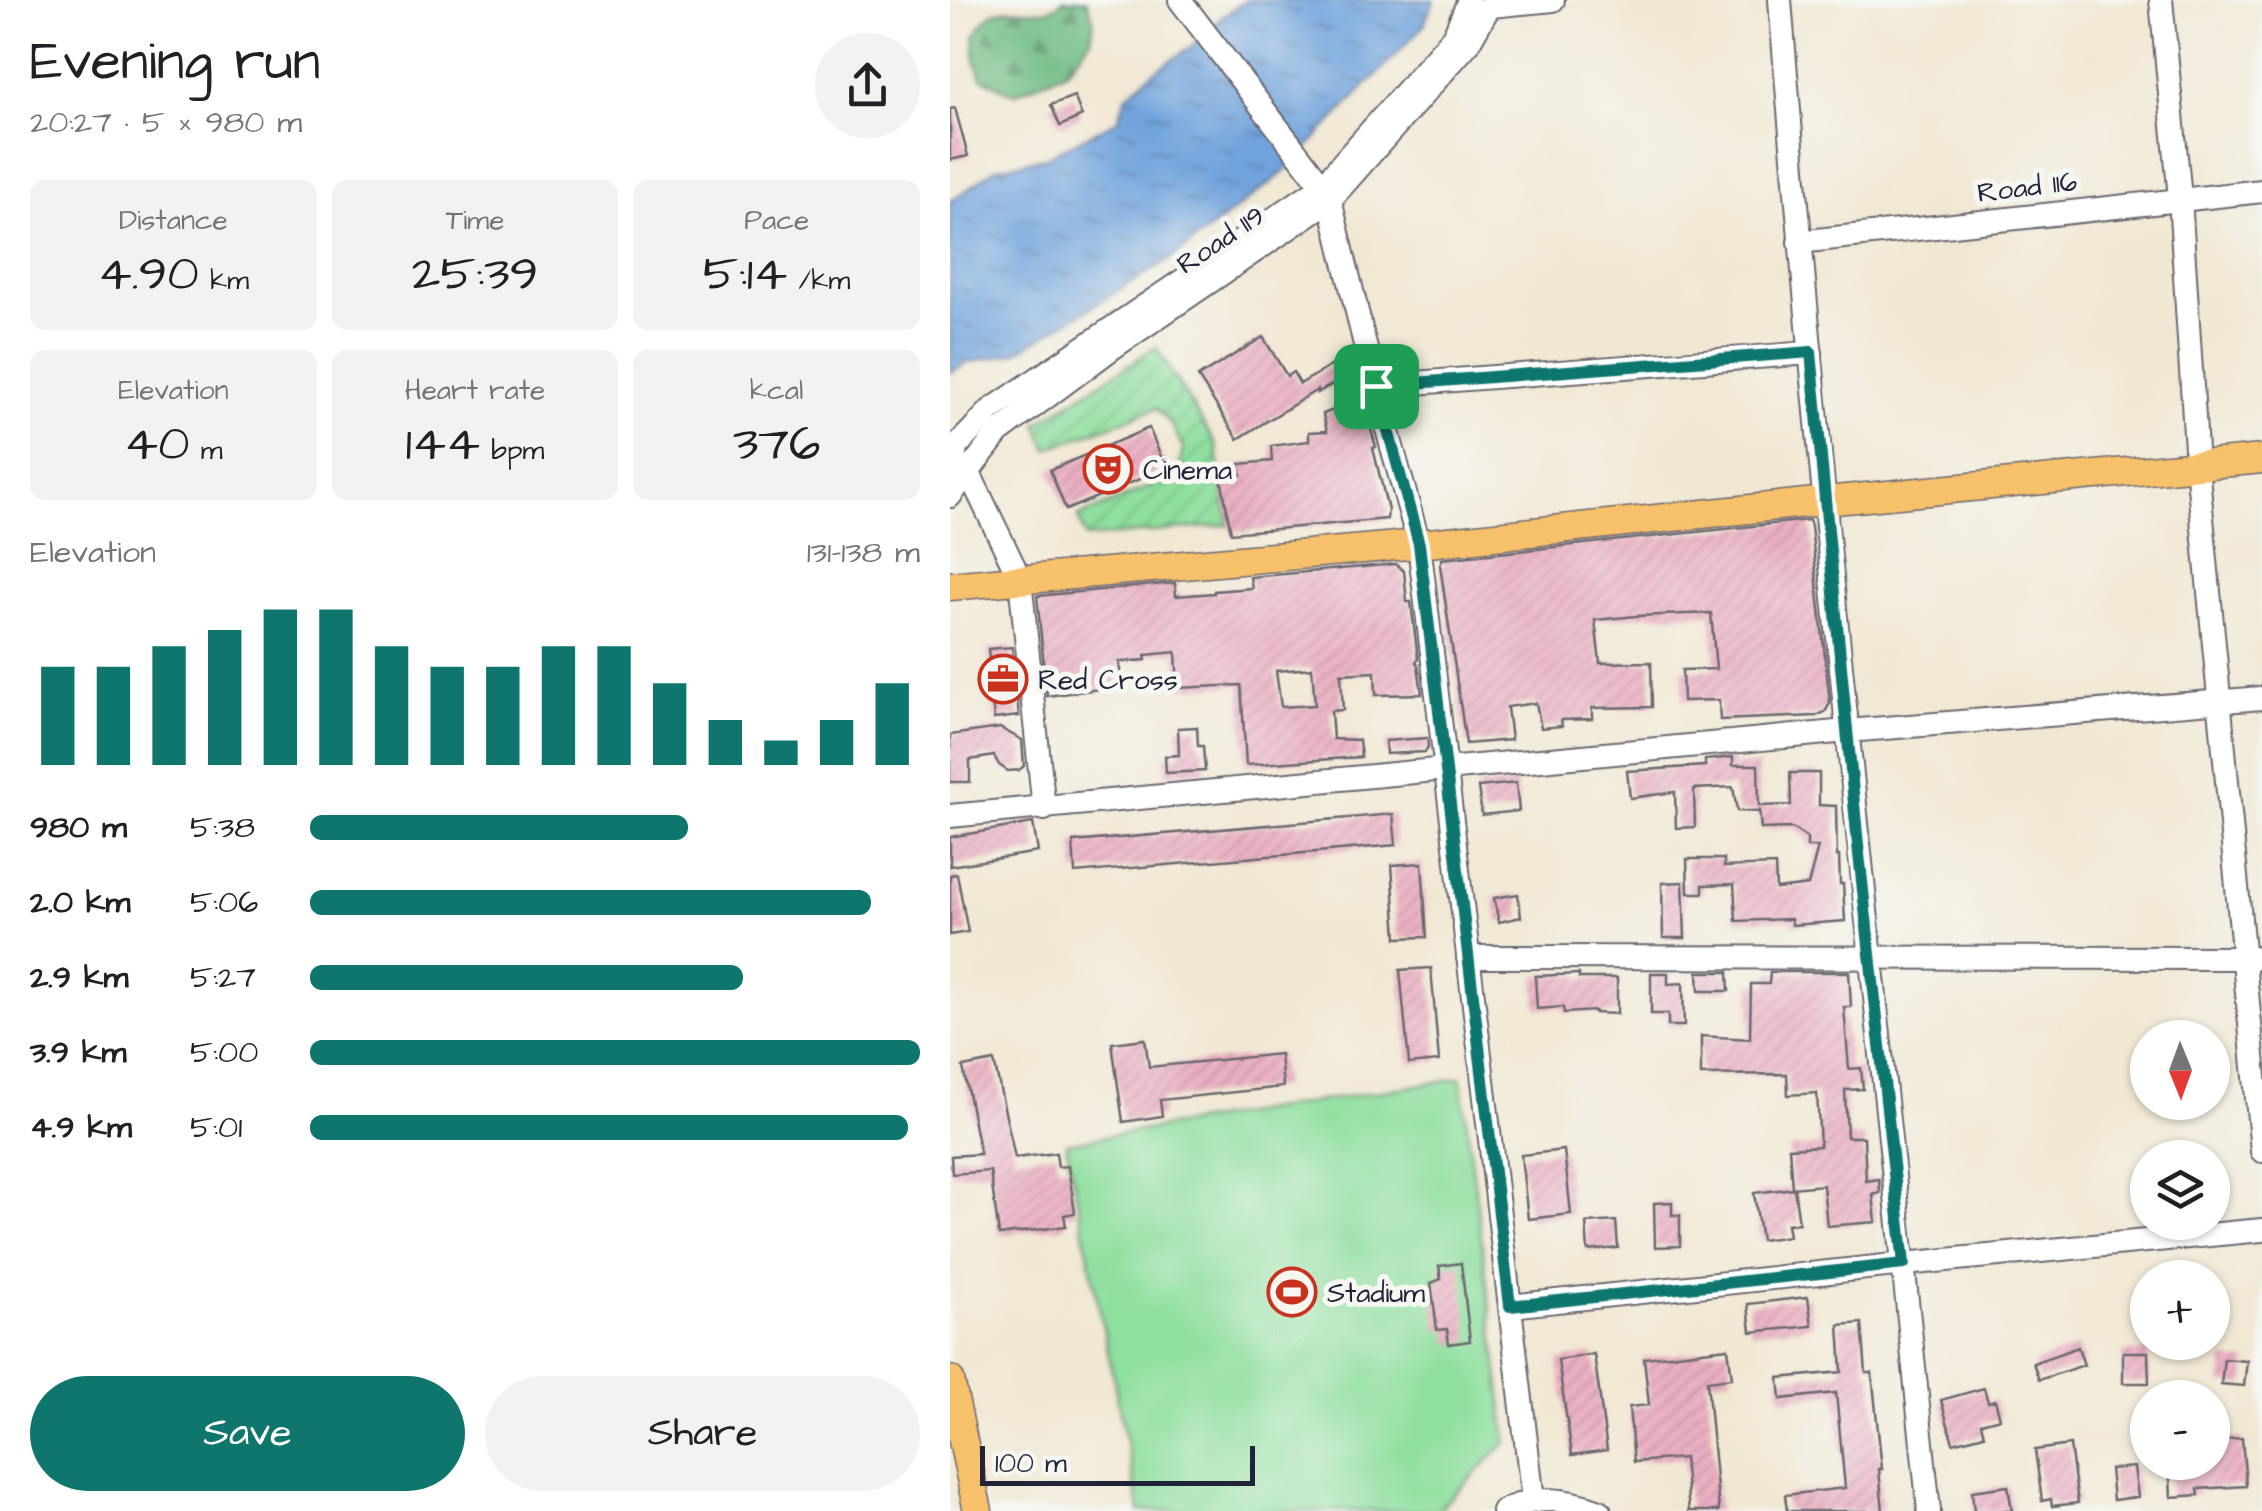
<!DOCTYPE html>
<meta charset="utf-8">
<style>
body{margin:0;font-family:"Architects Daughter",sans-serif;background:#f2f2f2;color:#202124;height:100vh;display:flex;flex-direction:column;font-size:38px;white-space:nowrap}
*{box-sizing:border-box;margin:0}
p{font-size:32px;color:#757577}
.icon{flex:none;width:55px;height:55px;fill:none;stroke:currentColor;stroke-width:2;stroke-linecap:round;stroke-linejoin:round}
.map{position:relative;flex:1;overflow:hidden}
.panel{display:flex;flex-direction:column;background:#fff;width:950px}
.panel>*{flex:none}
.needle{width:65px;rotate:179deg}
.controls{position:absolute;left:1180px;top:1020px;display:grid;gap:20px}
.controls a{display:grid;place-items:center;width:100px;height:100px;border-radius:50%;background:#fff;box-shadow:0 2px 8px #0004;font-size:50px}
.scale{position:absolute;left:30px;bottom:25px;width:275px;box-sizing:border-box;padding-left:10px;border:5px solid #22223b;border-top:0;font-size:28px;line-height:35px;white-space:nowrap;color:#22223b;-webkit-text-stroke:8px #f6f6f2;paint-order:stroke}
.pin{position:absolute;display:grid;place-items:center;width:85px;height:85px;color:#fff;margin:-42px;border-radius:20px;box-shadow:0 5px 15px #0006}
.round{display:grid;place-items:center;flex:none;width:105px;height:105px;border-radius:52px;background:#f2f2f2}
.overview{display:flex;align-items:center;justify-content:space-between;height:170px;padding:0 30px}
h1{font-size:55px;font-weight:600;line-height:75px}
.stats{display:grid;grid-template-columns:repeat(3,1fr);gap:15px;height:170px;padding:10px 30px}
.stats div{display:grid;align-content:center;border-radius:15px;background:#f2f2f2;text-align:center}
.stats b{font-size:50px;font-weight:600}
.stats small{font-size:28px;font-weight:400}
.stats p{font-size:28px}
.chart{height:280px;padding:20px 30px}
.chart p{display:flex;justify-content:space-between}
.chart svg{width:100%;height:180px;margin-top:10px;stroke:#0f766e;stroke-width:6}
.cta{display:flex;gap:20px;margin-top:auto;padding:20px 30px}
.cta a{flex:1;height:115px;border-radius:60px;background:#0f766e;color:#fff;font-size:40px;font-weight:600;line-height:115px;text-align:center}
.cta a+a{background:#f2f2f2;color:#202124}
ul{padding:0 30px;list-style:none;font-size:32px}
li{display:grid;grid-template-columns:160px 120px 1fr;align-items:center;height:75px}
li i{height:25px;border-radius:12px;background:#0f766e}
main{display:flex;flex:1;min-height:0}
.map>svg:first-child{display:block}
</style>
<main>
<section class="panel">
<div class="overview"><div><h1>Evening run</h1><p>20:27 · 5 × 980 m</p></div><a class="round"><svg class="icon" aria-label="share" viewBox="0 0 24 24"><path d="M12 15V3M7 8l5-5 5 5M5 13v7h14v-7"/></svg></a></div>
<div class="stats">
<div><p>Distance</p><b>4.90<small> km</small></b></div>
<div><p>Time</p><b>25:39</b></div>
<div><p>Pace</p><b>5:14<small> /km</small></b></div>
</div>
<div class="stats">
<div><p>Elevation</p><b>40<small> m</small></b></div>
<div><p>Heart rate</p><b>144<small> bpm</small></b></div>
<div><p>kcal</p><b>376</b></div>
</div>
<div class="chart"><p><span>Elevation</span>131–138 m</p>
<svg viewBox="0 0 160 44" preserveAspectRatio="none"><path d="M5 44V20M15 44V20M25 44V15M35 44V11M45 44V6M55 44V6M65 44V15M75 44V20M85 44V20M95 44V15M105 44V15M115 44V24M125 44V33M135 44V38M145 44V33M155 44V24"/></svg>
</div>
<ul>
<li><b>980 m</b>5:38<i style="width:62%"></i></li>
<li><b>2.0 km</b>5:06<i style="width:92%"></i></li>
<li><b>2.9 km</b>5:27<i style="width:71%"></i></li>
<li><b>3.9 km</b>5:00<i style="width:100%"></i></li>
<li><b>4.9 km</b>5:01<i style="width:98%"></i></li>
</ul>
<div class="cta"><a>Save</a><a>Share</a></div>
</section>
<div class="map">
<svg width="1312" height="1511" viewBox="0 0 1312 1511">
<defs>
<pattern id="forest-firs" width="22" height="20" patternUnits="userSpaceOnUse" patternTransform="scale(2.5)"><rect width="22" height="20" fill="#73be86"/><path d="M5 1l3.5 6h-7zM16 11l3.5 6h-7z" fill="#5e9a6f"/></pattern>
<pattern id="garden-furrows" width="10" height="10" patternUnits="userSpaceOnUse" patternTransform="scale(2.5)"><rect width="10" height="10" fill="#8fdf9f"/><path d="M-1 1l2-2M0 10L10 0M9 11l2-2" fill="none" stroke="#7bbf8a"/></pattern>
<pattern id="water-ripples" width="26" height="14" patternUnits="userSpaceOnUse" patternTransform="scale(2.5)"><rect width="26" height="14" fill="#70a3dc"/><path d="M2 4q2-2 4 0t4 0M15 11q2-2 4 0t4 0" fill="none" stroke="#5c84b4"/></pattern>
<pattern id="building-hatch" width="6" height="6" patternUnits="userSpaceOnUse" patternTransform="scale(2.5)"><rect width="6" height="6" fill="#ebb0c2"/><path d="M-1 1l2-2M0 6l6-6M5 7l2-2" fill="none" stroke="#c997a8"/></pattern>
</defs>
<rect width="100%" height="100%" fill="#f6f6f2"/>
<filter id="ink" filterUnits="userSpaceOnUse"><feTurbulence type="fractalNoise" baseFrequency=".01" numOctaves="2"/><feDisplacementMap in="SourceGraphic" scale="20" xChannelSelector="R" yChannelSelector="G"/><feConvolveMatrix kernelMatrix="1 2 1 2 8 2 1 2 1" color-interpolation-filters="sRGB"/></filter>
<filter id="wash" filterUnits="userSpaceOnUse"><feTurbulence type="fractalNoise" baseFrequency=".0048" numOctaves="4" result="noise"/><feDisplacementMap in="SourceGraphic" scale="40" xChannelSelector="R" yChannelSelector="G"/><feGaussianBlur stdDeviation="2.25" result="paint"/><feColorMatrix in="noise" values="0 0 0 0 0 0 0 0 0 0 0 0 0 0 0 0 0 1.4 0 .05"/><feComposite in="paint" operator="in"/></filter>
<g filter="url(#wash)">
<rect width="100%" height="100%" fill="#f1e8d3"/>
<path fill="url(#forest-firs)" stroke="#4a7060" stroke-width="2.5" d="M113,0L137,1L144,21L141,39L117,71L64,94L32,78L25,61L24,36C29,30 34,20 40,15C61,0 94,22 113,0Z"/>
<path fill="#8fdf9f" stroke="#58806d" stroke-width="2.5" d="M511,1078L557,1442L487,1511H190L116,1143Z"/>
<path fill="url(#garden-furrows)" stroke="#58806d" stroke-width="2.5" d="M206,347L266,445L279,525L136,538L128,517L228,475L233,449L222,425L206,408L98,449L87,424Z"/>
<path fill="url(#water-ripples)" stroke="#49628c" stroke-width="2.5" d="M297,0H484L474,25L333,173L224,257L65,353L17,363L0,373V200L6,198L46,168L94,158L168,120L176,96L202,73L242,46L272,17Z"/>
<g id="blocks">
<g fill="url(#building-hatch)" fill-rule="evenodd">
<path d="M124,96L132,116L110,126L101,105Z"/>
<path d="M5,108L18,156L0,160V109Z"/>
<path d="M313,337L337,376L343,372L350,384L386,363L393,375L386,378L388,381L367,393V390L288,439L248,377Z"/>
<path d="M412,399L426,447L423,448L438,510L437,519L281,533L271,477L291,475L289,464L322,461L321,446L359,441V432L377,431L373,414Z"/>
<path d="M199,428L216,468L116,510L100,470Z"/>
<path d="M859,520L861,526L880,703L875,712L866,716L770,720L769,700L733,701L732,670L766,669L761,613L686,616L645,620L650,663L701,662L702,707L642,708V719L611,720L612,726L591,728L586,703L557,707L561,740L516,744L490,565L492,559Z"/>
<path d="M446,564L454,571L457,602H461L468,659L466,662L468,665L472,694L426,695L425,672L391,674L393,710L381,711L383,739L409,740L411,757L296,765L291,685L228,688L226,652L195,655L196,660L169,662L172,686L97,696L87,596L225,583L226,596L264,593V591L302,588L300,577ZM362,668L365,705L331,707L326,671Z"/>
<path d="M62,647L69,716L44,719L41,689L35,690L33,669L40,668L38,649Z"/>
<path d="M247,727L248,746H253L255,771L216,773L215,756L229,755L228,728Z"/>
<path d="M50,728L72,740L74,766L69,770L58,771L49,765L44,756L20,760V782H0V735Z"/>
<path d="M477,738L478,747L475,752L436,754L435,741Z"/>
<path d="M783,757V765H808L809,806L841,805L840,773H869V805L886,806L887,856H889L890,884H893L895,921L842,925L841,919L786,921L784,884L753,885V893H738L737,859H774V867L825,865L826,889L858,885L868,847H857V838L842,828L811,829L809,809V812L787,811L783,787L744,789L745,827L726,828L725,792L680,798L677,771L755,766V760Z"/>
<path d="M566,783L569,811L532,815L528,787Z"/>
<path d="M443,814L446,845L125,873L123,842Z"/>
<path d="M83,823L88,852L0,866V837Z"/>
<path d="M472,863L477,937L447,938L442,865Z"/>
<path d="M7,874L18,932L0,935V875Z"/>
<path d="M733,882L735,938H713L712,883Z"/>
<path d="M568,894L571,917L549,922L544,898Z"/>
<path d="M481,968L489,1061L459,1064L450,970Z"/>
<path d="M748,972H778L779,991H749Z"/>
<path d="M820,972H899L901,1007H894L899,1069L911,1068L913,1089L895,1090L897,1137H914L916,1181L929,1179L930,1193L923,1195L926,1222L877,1226L873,1185L842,1188L839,1148L870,1146L867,1093L838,1095L837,1074L751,1075V1036L800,1039L801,984H819Z"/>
<path d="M701,973H718V984L733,983L734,1026H718V1014H701Z"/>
<path d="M629,974V978H667V1014L645,1013V1011L614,1013L613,1007L587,1009L585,976Z"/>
<path d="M195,1039L199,1067L330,1054L333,1087L210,1100L212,1116L173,1122L162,1043Z"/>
<path d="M44,1061L65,1158L106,1153L108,1167L118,1166L125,1213L114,1215L116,1226L49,1235L40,1171L2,1174L1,1156L30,1154L13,1067Z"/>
<path d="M614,1150L621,1214L578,1219L571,1155Z"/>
<path d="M844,1188L849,1223L837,1224L839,1236L811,1240L804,1193Z"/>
<path d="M722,1202V1215H730V1246L705,1247L704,1203Z"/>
<path d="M666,1221L668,1248L638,1251L636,1223Z"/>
<path d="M511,1263L520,1341L499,1344L497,1329L487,1330L481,1283L491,1279L489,1266Z"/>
<path d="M858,1297L862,1326L801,1332L798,1304Z"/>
<path d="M912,1323L916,1373H922L932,1469H929L933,1511H837L835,1495L895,1488L886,1393L831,1399L829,1378L892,1372L889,1325Z"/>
<path d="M1128,1347L1134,1365L1089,1380L1083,1363Z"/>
<path d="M778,1348L782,1378L757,1381L769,1511H739L734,1458L684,1462L679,1407L699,1405L694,1358Z"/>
<path d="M1173,1352H1198L1199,1383H1173Z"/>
<path d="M644,1354L657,1450L622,1455L608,1360Z"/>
<path d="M1274,1359L1297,1361L1294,1386L1271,1384Z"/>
<path d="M1034,1388L1038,1402L1045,1400L1050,1418L1031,1423L1034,1435L1003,1443L991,1400Z"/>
<path d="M1292,1438L1296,1486L1248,1489L1249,1495L1221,1497L1219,1462H1262V1440Z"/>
<path d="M1120,1445L1128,1503L1102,1506L1101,1499L1092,1501L1085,1450Z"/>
<path d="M1184,1467L1188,1497L1163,1500L1160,1469Z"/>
<path d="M1058,1486L1062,1511H1024L1022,1491Z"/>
</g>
</g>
</g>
<g filter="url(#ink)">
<use href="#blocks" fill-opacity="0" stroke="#6a6770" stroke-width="2.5"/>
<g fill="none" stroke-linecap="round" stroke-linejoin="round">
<g stroke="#6a6770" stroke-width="26">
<g id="minor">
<path d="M230,0L367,179L380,200L425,386L469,544L583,1500"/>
<path d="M830,0C870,505 927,1008 979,1511"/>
<path d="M1211,0L1230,198L1247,465L1312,1151"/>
<path d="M541,6L603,0"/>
<path d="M849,242L1312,191"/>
<path d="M425,386L861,353"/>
<path d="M18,471L70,579L94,809"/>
<path d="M0,486L6,447L41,410L372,186L504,36L519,0"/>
<path d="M0,496L48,433L161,349L380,200L518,44L543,0"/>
<path d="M0,816L897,731L1312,698"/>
<path d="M518,957L1312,958"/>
<path d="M560,1306L954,1264L1312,1230"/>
<path d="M553,1511C588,1495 615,1498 650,1511"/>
</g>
</g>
<g stroke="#6a6770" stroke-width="31">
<g id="major">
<path d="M0,586L469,544L875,501L1312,459"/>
<path d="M0,1380L28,1511"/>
</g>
</g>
<use href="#minor" stroke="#fff" stroke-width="22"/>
<use href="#major" stroke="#f7c06b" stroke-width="28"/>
</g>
</g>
<g fill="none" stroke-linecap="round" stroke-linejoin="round" filter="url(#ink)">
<g stroke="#fff" stroke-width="20">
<path id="route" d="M861,352L908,845L954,1264L560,1306L469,544L426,386Z"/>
</g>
<use href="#route" stroke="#0f766e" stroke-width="12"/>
</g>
<defs>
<g id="theatre-ring" transform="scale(2.5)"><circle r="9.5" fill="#f6f6f2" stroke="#c8321e" stroke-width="1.5"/><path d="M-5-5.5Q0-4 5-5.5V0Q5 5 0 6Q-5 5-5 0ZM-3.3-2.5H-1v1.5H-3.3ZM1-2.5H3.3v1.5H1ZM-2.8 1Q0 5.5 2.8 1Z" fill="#c8321e"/></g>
<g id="office-ring" transform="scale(2.5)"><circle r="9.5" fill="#f6f6f2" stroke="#c8321e" stroke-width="1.5"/><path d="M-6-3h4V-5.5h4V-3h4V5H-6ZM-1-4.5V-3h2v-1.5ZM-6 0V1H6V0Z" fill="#c8321e"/></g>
<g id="stadium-ring" transform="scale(2.5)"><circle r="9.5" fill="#f6f6f2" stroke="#c8321e" stroke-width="1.5"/><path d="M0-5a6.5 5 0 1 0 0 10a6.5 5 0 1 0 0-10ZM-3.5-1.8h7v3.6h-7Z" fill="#c8321e"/></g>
</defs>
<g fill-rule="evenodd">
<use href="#theatre-ring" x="158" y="469"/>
<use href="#office-ring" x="53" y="679"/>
<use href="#stadium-ring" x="342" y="1292"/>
</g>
<g text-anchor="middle" stroke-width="10" stroke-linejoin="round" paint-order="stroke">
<g font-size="28" fill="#22223b" stroke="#f6f6f2">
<text transform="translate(1077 186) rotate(-7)" y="10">Road 116</text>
<text transform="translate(270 239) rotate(-34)" y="10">Road 119</text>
</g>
<g font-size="28" fill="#22223b" stroke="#f6f6f2" text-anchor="start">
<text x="193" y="479">Cinema</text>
<text x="88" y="689">Red Cross</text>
<text x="377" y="1302">Stadium</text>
</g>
</g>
</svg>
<div class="controls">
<a><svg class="needle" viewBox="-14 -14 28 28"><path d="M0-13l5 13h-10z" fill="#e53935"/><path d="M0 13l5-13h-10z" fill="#757577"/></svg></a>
<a><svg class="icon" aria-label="layers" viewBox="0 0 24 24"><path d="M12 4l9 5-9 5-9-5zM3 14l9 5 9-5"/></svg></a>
<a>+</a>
<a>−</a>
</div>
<div class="scale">100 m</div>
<div class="pin" style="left:426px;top:386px;background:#1e9e55"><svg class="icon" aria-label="arrive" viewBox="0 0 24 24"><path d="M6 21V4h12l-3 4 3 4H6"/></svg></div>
</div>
</main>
